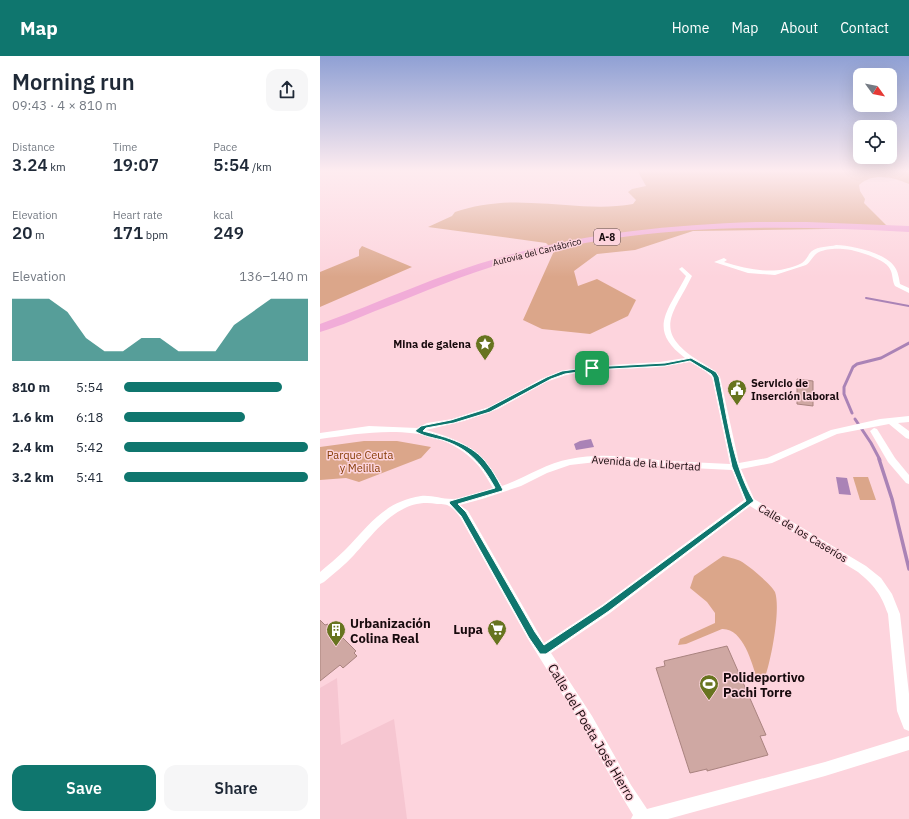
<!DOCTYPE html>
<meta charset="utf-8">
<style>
body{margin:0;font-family:"IBM Plex Sans",sans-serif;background:#f6f6f7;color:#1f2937;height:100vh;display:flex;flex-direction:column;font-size:15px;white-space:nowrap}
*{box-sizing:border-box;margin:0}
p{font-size:13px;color:#747a83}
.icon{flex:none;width:22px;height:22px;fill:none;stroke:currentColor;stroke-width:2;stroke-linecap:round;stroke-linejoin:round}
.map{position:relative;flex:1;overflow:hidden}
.sheet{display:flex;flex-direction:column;background:#fff;width:320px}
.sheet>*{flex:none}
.needle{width:26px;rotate:123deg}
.controls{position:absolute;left:533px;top:12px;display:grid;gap:8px}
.controls a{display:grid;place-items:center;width:44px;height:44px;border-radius:8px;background:#fff;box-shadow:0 4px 16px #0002;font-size:20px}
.pin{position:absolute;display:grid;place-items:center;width:34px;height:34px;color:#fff;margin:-17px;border-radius:8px;box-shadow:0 2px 6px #0006}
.round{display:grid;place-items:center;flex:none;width:42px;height:42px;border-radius:12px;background:#f6f6f7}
.summary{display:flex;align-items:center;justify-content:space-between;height:68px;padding:0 12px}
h1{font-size:22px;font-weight:600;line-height:30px}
.stats{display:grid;grid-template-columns:repeat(3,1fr);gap:6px;height:68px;padding:4px 12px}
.stats div{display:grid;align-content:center}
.stats b{font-size:17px;font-weight:600}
.stats small{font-size:11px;font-weight:400}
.stats p{font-size:11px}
.chart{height:112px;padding:8px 12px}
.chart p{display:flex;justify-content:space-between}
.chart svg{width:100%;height:72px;margin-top:4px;fill:#0f766e;opacity:.7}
.button{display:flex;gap:8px;margin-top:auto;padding:8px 12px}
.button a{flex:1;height:46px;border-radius:12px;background:#0f766e;color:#fff;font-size:16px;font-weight:600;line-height:46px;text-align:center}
.button a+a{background:#f6f6f7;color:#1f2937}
ul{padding:0 12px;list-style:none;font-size:13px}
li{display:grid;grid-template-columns:64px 48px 1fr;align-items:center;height:30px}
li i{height:10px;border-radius:5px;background:#0f766e}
header{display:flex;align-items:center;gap:24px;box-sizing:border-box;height:56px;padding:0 20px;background:#0f766e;color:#fff}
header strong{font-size:19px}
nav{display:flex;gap:22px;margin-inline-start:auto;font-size:14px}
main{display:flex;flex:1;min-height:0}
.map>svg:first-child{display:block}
</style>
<header>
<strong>Map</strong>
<nav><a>Home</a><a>Map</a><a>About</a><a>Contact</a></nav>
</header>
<main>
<section class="sheet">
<div class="summary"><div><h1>Morning run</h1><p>09:43 · 4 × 810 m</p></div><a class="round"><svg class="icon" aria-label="share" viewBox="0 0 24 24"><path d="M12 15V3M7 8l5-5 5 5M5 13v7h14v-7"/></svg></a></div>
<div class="stats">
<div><p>Distance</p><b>3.24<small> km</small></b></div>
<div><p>Time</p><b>19:07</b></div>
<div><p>Pace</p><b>5:54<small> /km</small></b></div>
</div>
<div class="stats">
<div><p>Elevation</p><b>20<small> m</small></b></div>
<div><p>Heart rate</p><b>171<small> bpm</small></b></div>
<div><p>kcal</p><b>249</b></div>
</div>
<div class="chart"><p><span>Elevation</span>136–140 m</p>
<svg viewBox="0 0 160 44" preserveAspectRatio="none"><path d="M0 44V6L10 6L20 6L30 14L40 30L50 38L60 38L70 30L80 30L90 38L100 38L110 38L120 22L130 14L140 6L150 6L160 6V44z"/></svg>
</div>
<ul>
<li><b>810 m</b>5:54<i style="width:86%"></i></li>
<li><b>1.6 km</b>6:18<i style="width:66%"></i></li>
<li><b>2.4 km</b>5:42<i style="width:100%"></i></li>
<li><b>3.2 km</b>5:41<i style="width:100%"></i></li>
</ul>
<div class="button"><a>Save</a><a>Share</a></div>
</section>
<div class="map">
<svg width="589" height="763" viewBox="0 0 589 763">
<rect width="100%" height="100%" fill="#fdd4dd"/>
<path fill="#f6c6d1" d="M17,622L21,689L74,663L87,763H0V632Z"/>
<g fill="#dba68a">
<path d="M317,114H589V128C573,121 553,116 539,129L540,135L545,143L544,147L569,172L373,175L315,194L277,198L254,215L258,230L277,223L316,244L308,260L270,278L222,273L203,264L234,195L226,187L108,171L132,160L135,156C158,148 187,145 211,147C245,148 280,154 313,148L316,144L308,136L312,133L326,130Z"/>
<path d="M42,190L92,211L0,251V216L39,200V194Z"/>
<path d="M44,385H77L111,391L101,402L39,426L26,422L0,424V391Z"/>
<path d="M533,421H548L556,444H540Z"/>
<path d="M403,500C408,501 413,502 418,504C425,506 452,529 455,536C461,553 451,606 444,624L437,623C432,607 423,572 402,573L366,588L358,589L360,583L395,567V557L387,546L370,532L374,520Z"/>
</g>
<g fill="#aa83b6">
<path d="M271,383L274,391L256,394L254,388L260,385Z"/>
<path d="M516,421L527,422L531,439L519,438Z"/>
</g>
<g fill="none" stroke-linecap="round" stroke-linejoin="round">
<path stroke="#aa83b6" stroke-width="2" d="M546,242L589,250"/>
<g stroke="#aa83b6" stroke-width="3">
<path d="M532,357L524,338V331L533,311L537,308L561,302L589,287"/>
<path d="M535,363L551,387L560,404"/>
</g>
<path stroke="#aa83b6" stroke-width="3.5" d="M559,403L572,443L589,513"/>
</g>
<g fill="#cfa8a3" stroke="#a9837f">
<path d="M477,323L493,325V350L477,348Z"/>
<path d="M0,564L5,569L8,568L13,573L16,571L22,576L20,579L36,595L34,597L37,600L23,612L20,609L0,625Z"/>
<path d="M407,590L446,679L440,680L448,699L387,715V713L370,717L336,612L345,610L344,605Z"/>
</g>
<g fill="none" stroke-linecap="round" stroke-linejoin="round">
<g fill="#fff" fill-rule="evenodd">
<path d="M516,189C531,189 565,197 574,210C578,215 579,222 580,228L589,232V237L575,230C572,225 573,218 570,213C566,203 533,193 523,193C516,192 505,193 499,196C493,199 491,206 486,209L455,219L428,217L394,206L404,202L407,204L404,206C430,214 456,220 482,207C487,204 488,198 492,195C498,190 509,191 516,189Z"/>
<path d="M362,211L372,220C354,257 332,274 376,303C385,309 393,312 400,321L419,407L447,402L511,374L560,363L589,360V366L578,367L589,375V383L586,382L569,368L517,378L452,407L421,413L434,443L546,510L561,522L572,538L580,558L589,638V675L584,673L577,655L568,558C561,538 554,529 538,516L430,450L290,557L231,597L272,660L311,729L327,753L505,706L589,680V694L505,720L348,763H311L313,759L301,739L262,670L208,583L140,461C137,457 133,452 129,450C126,448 120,448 117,448C79,441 56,475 34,499C25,509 14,517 4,526L0,528V516C8,509 17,502 25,494C50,469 63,446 101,440C112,439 121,443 132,443C144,443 161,436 173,432C167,422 161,411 152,403C112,365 49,376 0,383V377L49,370L97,372L107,367L132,363L172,350L221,323L241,315L275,310L340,306L365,302C326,273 349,254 366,220L359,213ZM370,306L385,315L392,321L410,408C389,407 369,406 348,405C315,402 283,396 250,403C226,407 205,422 182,430C163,396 143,384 106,374L144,365L178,353L226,326L246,319L275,314L340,311ZM285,405L350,411L412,414L424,444L282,549L224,587L148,455L140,449L162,443L201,430L227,417L250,409Z"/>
<path d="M554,372L557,373L575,402L589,419V428L586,427L568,406L550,375Z"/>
</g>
<path fill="#f1acd8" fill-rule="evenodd" d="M436,166H487L589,170V176C455,169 318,166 188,206C145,218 104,236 63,252C42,260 21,270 0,276V268C61,246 120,218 182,201C265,177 350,169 436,166Z"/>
</g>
<linearGradient id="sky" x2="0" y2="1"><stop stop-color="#8fa0d4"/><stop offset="0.52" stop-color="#feecf0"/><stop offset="1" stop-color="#feecf0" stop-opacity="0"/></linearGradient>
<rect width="589" height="221" fill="url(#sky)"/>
<path fill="#0f766e" stroke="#fff" fill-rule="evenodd" d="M371,302L396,316L399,321C407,360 413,411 434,445L289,555L226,598H220L209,582L141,460L129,447L130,445L175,432L174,430C161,407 148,392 122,384C114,382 102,380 95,375L101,370L131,364L166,353L227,321L242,315L272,311L345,307ZM370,305L391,318L393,321L412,411L426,445L283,550L224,589L215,576L146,456L138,448L182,435L183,434L181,430C177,423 173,415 168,409C154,388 126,381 103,375L106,372L134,367L170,356L231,323L245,318L272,314L345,310Z"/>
<defs>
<g id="sight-pin" transform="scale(1)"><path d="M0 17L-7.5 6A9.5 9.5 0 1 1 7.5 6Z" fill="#67741f" stroke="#fdd4dd"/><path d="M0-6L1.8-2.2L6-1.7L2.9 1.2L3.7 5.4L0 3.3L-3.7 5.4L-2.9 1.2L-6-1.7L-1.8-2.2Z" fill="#fff"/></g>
<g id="civic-pin" transform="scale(1)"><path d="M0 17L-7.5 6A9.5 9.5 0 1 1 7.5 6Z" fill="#67741f" stroke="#fdd4dd"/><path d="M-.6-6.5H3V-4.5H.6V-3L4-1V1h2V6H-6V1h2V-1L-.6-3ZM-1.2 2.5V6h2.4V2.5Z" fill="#fff"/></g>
<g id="supermarket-pin" transform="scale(1)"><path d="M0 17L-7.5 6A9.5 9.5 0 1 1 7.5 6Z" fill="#67741f" stroke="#fdd4dd"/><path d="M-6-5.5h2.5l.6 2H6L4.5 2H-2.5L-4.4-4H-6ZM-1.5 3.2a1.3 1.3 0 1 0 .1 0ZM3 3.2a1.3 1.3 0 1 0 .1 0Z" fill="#fff"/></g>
<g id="building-pin" transform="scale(1)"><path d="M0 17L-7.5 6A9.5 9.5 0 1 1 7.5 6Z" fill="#67741f" stroke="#fdd4dd"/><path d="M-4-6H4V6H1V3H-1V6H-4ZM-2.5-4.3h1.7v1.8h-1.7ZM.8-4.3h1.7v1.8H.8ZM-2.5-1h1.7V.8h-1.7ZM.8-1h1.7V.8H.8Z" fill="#fff"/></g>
<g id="stadium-pin" transform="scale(1)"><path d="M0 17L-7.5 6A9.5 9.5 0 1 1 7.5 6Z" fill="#67741f" stroke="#fdd4dd"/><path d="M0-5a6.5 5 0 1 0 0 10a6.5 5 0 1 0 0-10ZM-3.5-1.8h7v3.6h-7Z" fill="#fff"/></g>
</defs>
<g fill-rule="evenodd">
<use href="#sight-pin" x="165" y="288"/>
<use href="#civic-pin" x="417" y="333"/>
<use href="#supermarket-pin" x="177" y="573"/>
<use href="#building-pin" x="16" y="574"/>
<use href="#stadium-pin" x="389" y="628"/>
</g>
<g text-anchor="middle" stroke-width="3" stroke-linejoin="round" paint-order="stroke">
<g font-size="9" fill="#170a0d" stroke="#fdd4dd">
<text transform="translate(217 196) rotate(-14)" y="3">Autovía del Cantábrico</text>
</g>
<rect fill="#fdd4dd" stroke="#5c474b" stroke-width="1" x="274" y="173" width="26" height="16" rx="3"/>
<g font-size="10" font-weight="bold" fill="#170a0d">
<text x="287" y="185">A-8</text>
</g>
<g font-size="11" font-weight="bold" fill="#170a0d" stroke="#fdd4dd" text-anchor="end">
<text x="151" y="292">Mina de galena</text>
<text x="431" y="331" text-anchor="start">Servicio de<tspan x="431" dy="13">Inserción laboral</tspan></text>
</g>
<g font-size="11" fill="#853c04" stroke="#fdd4dd">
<text x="40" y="403">Parque Ceuta<tspan x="40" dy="13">y Melilla</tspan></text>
</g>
<g font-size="11" fill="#170a0d" stroke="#fdd4dd">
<text transform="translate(326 407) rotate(4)" y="4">Avenida de la Libertad</text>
<text transform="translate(483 477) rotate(31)" y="4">Calle de los Caseríos</text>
</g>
<g font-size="13" font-weight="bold" fill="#170a0d" stroke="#fdd4dd" text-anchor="start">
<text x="30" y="572">Urbanización<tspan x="30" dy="15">Colina Real</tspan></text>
<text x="163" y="578" text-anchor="end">Lupa</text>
<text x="403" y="626">Polideportivo<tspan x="403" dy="15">Pachi Torre</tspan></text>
</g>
<g font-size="13" fill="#170a0d" stroke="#fdd4dd">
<text transform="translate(272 676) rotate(59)" y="5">Calle del Poeta José Hierro</text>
</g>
</g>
</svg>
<div class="controls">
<a><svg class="needle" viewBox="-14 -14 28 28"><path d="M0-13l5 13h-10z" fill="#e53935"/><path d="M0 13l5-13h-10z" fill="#747a83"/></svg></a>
<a><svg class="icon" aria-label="locate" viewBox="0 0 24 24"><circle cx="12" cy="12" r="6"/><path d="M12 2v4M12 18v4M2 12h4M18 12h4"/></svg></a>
</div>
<div class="pin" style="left:272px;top:312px;background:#1e9e55"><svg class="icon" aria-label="arrive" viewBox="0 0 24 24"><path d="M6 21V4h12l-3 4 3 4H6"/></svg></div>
</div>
</main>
